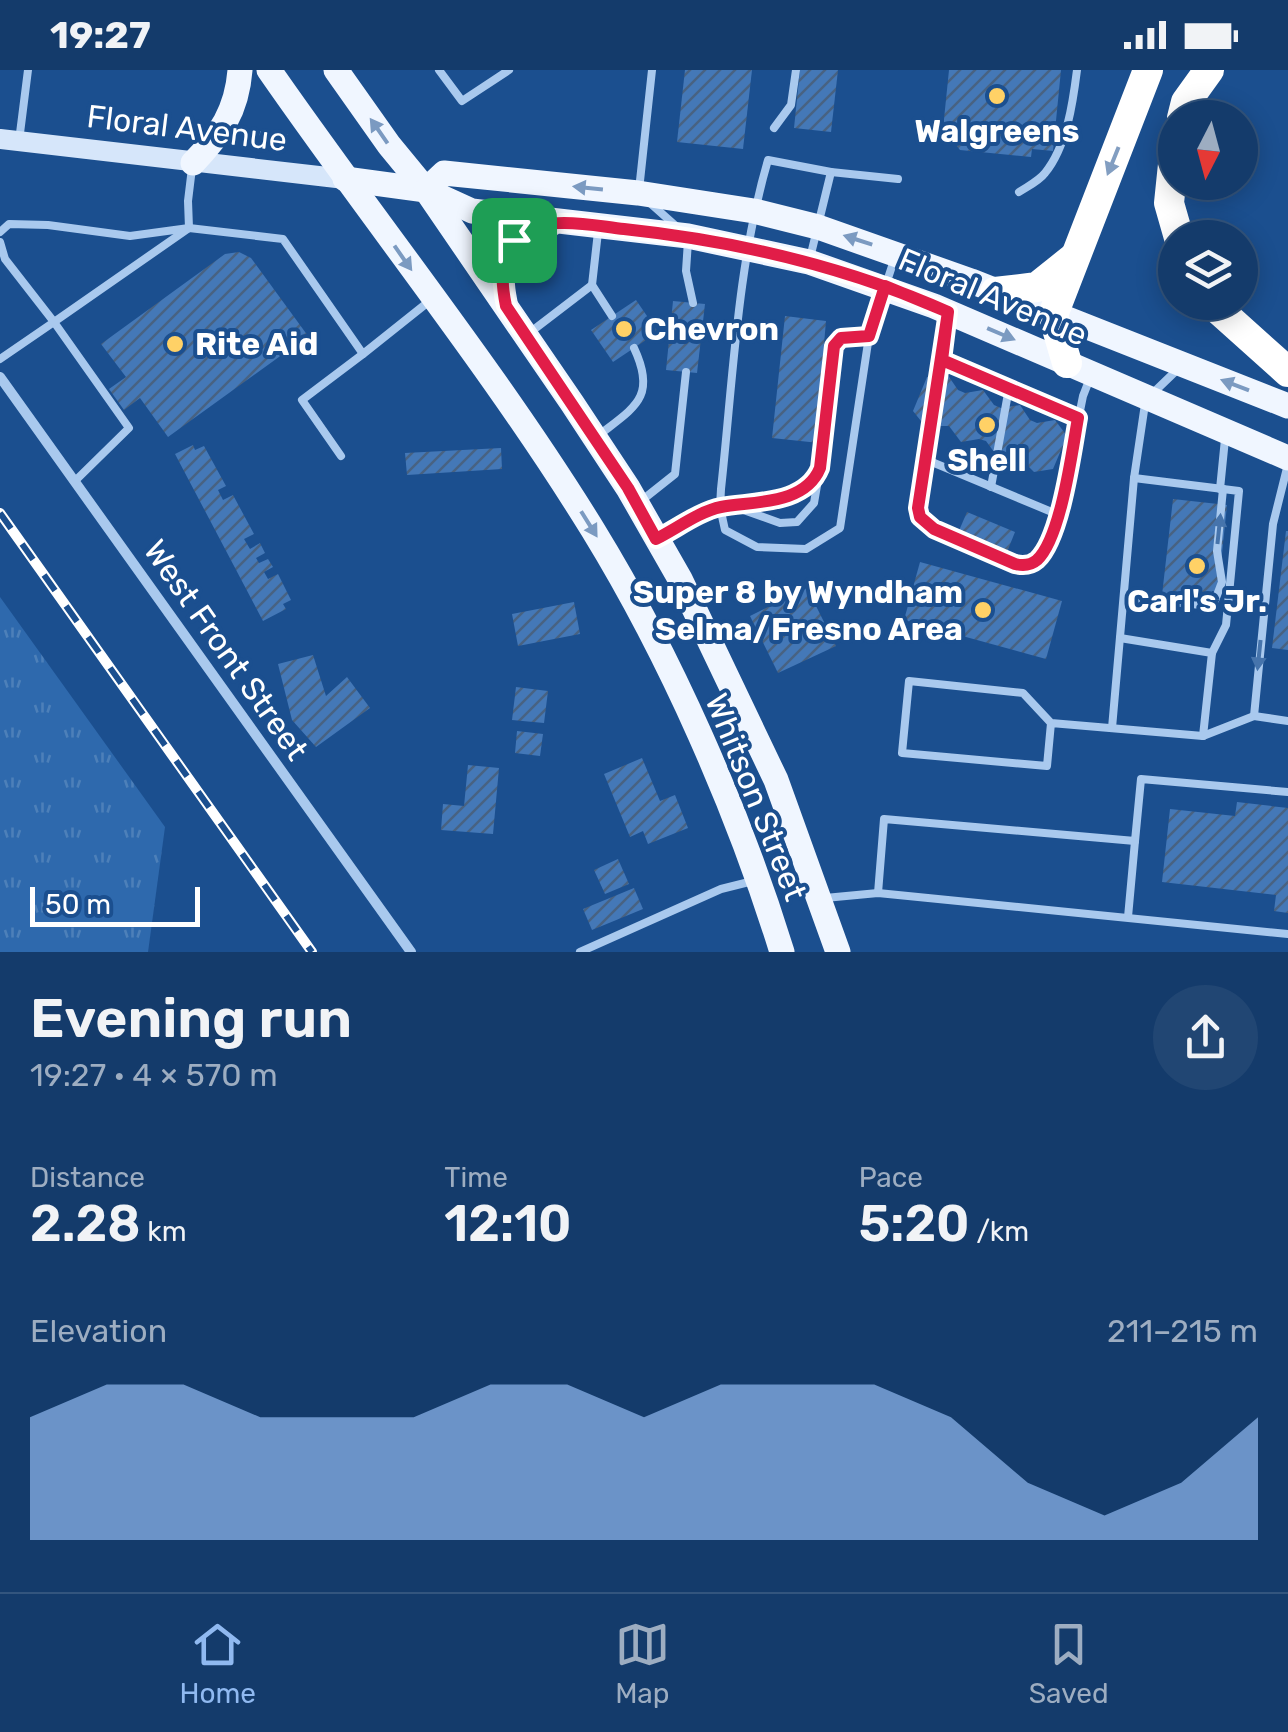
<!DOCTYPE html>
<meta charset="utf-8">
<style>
body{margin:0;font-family:Rubik,sans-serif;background:#214673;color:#f1f3f6;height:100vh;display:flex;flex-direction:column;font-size:38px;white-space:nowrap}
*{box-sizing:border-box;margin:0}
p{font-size:32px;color:#9dadc1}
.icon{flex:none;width:55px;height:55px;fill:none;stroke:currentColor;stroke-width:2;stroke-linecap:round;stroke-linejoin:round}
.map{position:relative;height:882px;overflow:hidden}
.drawer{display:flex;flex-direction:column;background:#143b6b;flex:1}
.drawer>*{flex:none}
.needle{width:65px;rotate:186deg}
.buttons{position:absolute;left:1158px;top:30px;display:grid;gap:20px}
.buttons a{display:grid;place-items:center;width:100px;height:100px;border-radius:50%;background:#143b6b;box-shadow:0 5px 25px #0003,0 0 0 2px #33557e;font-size:50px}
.scale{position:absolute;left:30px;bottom:25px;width:170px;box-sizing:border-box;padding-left:10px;border:5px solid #fff;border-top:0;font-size:28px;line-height:35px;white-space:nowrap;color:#fff;-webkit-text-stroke:8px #1b4f8f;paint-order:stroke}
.pin{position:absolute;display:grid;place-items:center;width:85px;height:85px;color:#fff;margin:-42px;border-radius:20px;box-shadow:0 5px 15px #0006}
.round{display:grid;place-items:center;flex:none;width:105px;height:105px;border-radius:52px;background:#214673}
.summary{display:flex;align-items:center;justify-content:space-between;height:170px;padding:0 30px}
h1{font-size:55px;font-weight:600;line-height:75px}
.stats{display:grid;grid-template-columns:repeat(3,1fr);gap:15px;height:170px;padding:10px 30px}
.stats div{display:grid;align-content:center}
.stats b{font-size:50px;font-weight:600}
.stats small{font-size:28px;font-weight:400}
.stats p{font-size:28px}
.chart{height:280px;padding:20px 30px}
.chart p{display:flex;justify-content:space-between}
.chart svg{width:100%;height:180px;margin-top:10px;fill:#90b9f0;opacity:.7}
.status{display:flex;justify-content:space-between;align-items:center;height:70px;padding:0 50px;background:#143b6b;direction:ltr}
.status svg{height:28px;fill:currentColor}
.tab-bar{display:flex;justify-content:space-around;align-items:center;height:140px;border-top:2px solid #33557e;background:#143b6b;font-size:28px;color:#9dadc1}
.tab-bar a{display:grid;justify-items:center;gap:5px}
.tab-bar .on{color:#90b9f0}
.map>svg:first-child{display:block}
</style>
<div class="status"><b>19:27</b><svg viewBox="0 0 49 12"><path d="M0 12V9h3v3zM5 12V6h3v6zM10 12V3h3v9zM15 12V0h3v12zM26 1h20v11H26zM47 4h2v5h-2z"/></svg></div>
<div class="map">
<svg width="1288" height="882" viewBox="0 0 1288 882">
<defs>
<pattern id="park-tufts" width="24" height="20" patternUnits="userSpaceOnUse" patternTransform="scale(2.5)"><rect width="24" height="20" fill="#2e69ad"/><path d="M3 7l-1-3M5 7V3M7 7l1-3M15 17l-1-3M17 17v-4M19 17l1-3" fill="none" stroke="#4d80b9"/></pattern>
<pattern id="building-hatch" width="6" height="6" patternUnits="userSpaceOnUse" patternTransform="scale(2.5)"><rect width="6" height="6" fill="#4478b7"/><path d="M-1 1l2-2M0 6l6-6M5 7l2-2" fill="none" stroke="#486282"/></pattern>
</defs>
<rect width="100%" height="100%" fill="#1b4f8f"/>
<path fill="url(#park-tufts)" d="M0,527L165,757L148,882H0Z"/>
<g fill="url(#building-hatch)">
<path d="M685,0H752L743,79L677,72Z"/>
<path d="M800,0H838L831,62L794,58Z"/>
<path d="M949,0H1061L1053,81L1032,79L1031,87L960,80L943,59Z"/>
<path d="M239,182L251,188L308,266L168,367L140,328L124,340L109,319L126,307L101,274L225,184Z"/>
<path d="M636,230L658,262L613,292L591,260Z"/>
<path d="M673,231L705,234L697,303L666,300Z"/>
<path d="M785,246L826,251L824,274H828L827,301L819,373L772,368Z"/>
<path d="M947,304L958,320L965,323L983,320L994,335L1001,338L1020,335L1030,350L1037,353L1055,350L1067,366L1053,399L1034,402L1016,384L997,386L986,371L979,369L961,372L949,356H925L913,341L927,307Z"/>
<path d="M193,375L195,380L204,376L226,416L218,420L223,430L233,425L254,464L244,469L250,479L260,473L265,483L256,488L259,493L268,489L273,497L264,502L268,509L278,504L291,530L283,534L286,539L263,551L175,384Z"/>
<path d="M501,378L502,399L407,405L405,383Z"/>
<path d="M1173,429L1227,435L1218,522L1212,521L1211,530L1162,525Z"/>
<path d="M967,442L1015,462L1001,497L952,477Z"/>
<path d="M1286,461H1288V580L1272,578Z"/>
<path d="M920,492L1062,531L1046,589L904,550Z"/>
<path d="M807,518L836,576L778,603L750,546Z"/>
<path d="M574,532L580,564L518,576L512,544Z"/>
<path d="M313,585L326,626L347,607L370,638L316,677L292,650L278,594Z"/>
<path d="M516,617L548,621L544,653L512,650Z"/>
<path d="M517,661L543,664L540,686L515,683Z"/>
<path d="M642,688L660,731L675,725L688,758L648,774L643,761L630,767L604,704Z"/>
<path d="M468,695L499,698L493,764L441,760L443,734L464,736Z"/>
<path d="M1237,732L1288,738V843L1274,841L1276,825L1162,812L1170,739L1235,746Z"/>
<path d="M618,789L629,814L605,824L594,800Z"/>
<path d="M634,818L643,839L592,860L583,839Z"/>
</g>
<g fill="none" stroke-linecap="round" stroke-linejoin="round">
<path stroke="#a9c9ee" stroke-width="4" stroke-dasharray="5 8" stroke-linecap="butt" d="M247,62L287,66"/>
<g stroke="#a9c9ee" stroke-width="8">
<path d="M439,0L462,31L509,0"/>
<path d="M774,58L791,35L796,0"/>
<path d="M19,71L28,0"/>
<path d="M639,120L652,0"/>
<path d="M1019,122C1028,116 1039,111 1045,103C1067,76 1073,32 1077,0"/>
<path d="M650,133L677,157"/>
<path d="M0,162L9,154L48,155L130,166L189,158L283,169L363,284L432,229"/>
<path d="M598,162L592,215L612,246"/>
<path d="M688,171L686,201L693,233"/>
<path d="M0,172L5,189L54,252L0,289"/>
<path d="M895,187L869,266L840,458L806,479L757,477L725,460L720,437L721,419C733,310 737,196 768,90L831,102L898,109"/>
<path d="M810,188L831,102"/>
<path d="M948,245L919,438L920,447C936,464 1014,500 1035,492L1059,445L1083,326L1090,308"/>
<path d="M528,264L592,215"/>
<path d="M941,290L1078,348"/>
<path d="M1153,323L1179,298"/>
<path d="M599,365C635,337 657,327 634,278"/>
<path d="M341,386L302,330L363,284"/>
<path d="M927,390L1059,445"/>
<path d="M1134,408L1239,421L1226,555L1212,583"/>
<path d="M75,411L129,358L54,252L189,158L188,131L192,98"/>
<path d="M991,417L1009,318"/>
<path d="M1220,419L1225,369"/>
<path d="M641,431L675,404L686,302"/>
<path d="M735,437L780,453L797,452L814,433L819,404"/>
<path d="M662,466C680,457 698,445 717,438C746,429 799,438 817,406C826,389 831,302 834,276L846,267L869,266"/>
<path d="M1124,527L1201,535L1214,533L1222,512L1217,481L1223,419"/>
<path d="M1120,568L1212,583L1203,666"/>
<path d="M1254,646L1273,454L1288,394"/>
<path d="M1051,653L1047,696L902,683L909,611L1023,623L1051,653L1203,666L1254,646L1288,651"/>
<path d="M1112,658L1134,408L1145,334"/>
<path d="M878,823L884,749L1135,771L1141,709L1288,722"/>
<path d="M825,828L878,823L1288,864"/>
<path d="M1128,847L1135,771"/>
<path d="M580,882L721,819L753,811"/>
</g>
<path stroke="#a9c9ee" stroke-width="10" d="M0,307L411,882"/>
<path stroke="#d6e6fa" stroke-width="20" d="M0,69L345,109"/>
<g stroke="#f0f6ff" stroke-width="25">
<path d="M269,0C375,153 495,301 593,460C671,587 738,740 782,882"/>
<path d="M336,0L389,75L426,120L572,333L628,418L680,509L776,710L838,882"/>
<path d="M193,93C220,65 237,41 240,0"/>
<path d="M345,109L426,120L472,141L688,166L809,192L934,236L1288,388"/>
<path d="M426,120L444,103L638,123L754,141L818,157L971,211L1288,336"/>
<path d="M505,232C496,189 507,164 551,154"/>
</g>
<g stroke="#fff" stroke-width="30">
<path d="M1182,48L1186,32L1209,0"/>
<path d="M1175,75L1169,133L1179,168"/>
<path d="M995,222L1037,217L1072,189"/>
<path d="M1210,232L1288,302"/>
<path d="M1067,293L1053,245L1148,0"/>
</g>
<g stroke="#fff" stroke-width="10">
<path id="rail" d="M0,443L312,882"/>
</g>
<use href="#rail" stroke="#1b4f8f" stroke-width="6" stroke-dasharray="19" stroke-linecap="butt"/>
</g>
<defs><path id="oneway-solid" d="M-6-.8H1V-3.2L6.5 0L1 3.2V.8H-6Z" transform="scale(2.5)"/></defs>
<g fill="#7b9ac1">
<use href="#oneway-solid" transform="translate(379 61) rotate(-125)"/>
<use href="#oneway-solid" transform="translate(588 118) rotate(-174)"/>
<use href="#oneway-solid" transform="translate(858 170) rotate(-162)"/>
<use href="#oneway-solid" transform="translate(403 188) rotate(55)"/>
<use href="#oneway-solid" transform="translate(1001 264) rotate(23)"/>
<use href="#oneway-solid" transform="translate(1235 315) rotate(-159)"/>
<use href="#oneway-solid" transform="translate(589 454) rotate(58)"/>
</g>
<use fill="#829ec1" href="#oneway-solid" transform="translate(1113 91) rotate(112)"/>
<g fill="#4674ac">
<use href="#oneway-solid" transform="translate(1219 459) rotate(-84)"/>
<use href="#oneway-solid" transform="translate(1259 585) rotate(96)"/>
</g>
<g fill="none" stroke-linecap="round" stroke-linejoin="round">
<g stroke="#fff" stroke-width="20">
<path id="route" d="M514,170C500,191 501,212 506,236L628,418L656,469C676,459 700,441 721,437C754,431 805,435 820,398L834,276L841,268L869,266L885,216L948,242L918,438L920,447L934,459L1015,494C1023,496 1030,496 1037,490C1061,468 1072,381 1078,348L942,290L948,242C845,196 736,171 624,159C588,155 544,143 514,170"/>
</g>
<use href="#route" stroke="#e11d48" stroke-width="12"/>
</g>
<g fill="#ffd166" stroke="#1b4f8f" stroke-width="4">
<circle cx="997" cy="26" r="10"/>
<circle cx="624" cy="259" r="10"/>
<circle cx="175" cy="274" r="10"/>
<circle cx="987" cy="355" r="10"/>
<circle cx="1197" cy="496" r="10"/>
<circle cx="983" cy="540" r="10"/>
</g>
<g text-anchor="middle" stroke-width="8" stroke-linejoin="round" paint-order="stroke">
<g font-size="32" fill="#fff" stroke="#1b4f8f">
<text transform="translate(187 58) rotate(7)" y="11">Floral Avenue</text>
<text transform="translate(993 227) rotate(23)" y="11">Floral Avenue</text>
<text transform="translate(226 580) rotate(55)" y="11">West Front Street</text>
<text transform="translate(756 727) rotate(68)" y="11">Whitson Street</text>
</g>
<g font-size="32" font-weight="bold" fill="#fff" stroke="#1b4f8f">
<text x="997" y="72">Walgreens</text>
<text x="644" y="270" text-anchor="start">Chevron</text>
<text x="195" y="285" text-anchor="start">Rite Aid</text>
<text x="987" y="401">Shell</text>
<text x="963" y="533" text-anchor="end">Super 8 by Wyndham<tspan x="963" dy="37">Selma/Fresno Area</tspan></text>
<text x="1197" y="542">Carl's Jr.</text>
</g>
</g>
</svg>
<div class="buttons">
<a><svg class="needle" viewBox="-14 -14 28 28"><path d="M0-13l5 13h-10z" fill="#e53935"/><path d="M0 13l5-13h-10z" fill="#9dadc1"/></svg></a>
<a><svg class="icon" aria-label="layers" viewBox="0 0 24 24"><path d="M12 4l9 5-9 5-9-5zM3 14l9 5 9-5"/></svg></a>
</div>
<div class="scale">50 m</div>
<div class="pin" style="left:514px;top:170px;background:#1e9e55"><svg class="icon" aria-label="arrive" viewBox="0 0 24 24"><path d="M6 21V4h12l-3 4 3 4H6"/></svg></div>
</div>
<section class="drawer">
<div class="summary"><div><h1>Evening run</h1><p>19:27 · 4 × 570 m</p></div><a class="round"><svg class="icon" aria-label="share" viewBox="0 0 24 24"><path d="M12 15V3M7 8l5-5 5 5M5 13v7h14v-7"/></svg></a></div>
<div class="stats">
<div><p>Distance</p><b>2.28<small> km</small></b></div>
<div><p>Time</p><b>12:10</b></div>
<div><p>Pace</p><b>5:20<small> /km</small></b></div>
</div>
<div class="chart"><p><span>Elevation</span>211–215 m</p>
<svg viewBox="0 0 160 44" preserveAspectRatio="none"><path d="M0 44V14L10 6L20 6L30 14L40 14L50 14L60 6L70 6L80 14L90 6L100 6L110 6L120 14L130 30L140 38L150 30L160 14V44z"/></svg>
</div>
</section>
<nav class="tab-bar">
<a class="on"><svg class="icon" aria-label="home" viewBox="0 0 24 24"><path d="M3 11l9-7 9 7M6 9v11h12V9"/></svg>Home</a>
<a><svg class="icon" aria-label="map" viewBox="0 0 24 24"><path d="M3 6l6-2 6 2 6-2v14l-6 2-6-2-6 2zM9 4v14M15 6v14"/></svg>Map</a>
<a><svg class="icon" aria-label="saved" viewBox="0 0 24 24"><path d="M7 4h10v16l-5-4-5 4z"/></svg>Saved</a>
</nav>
